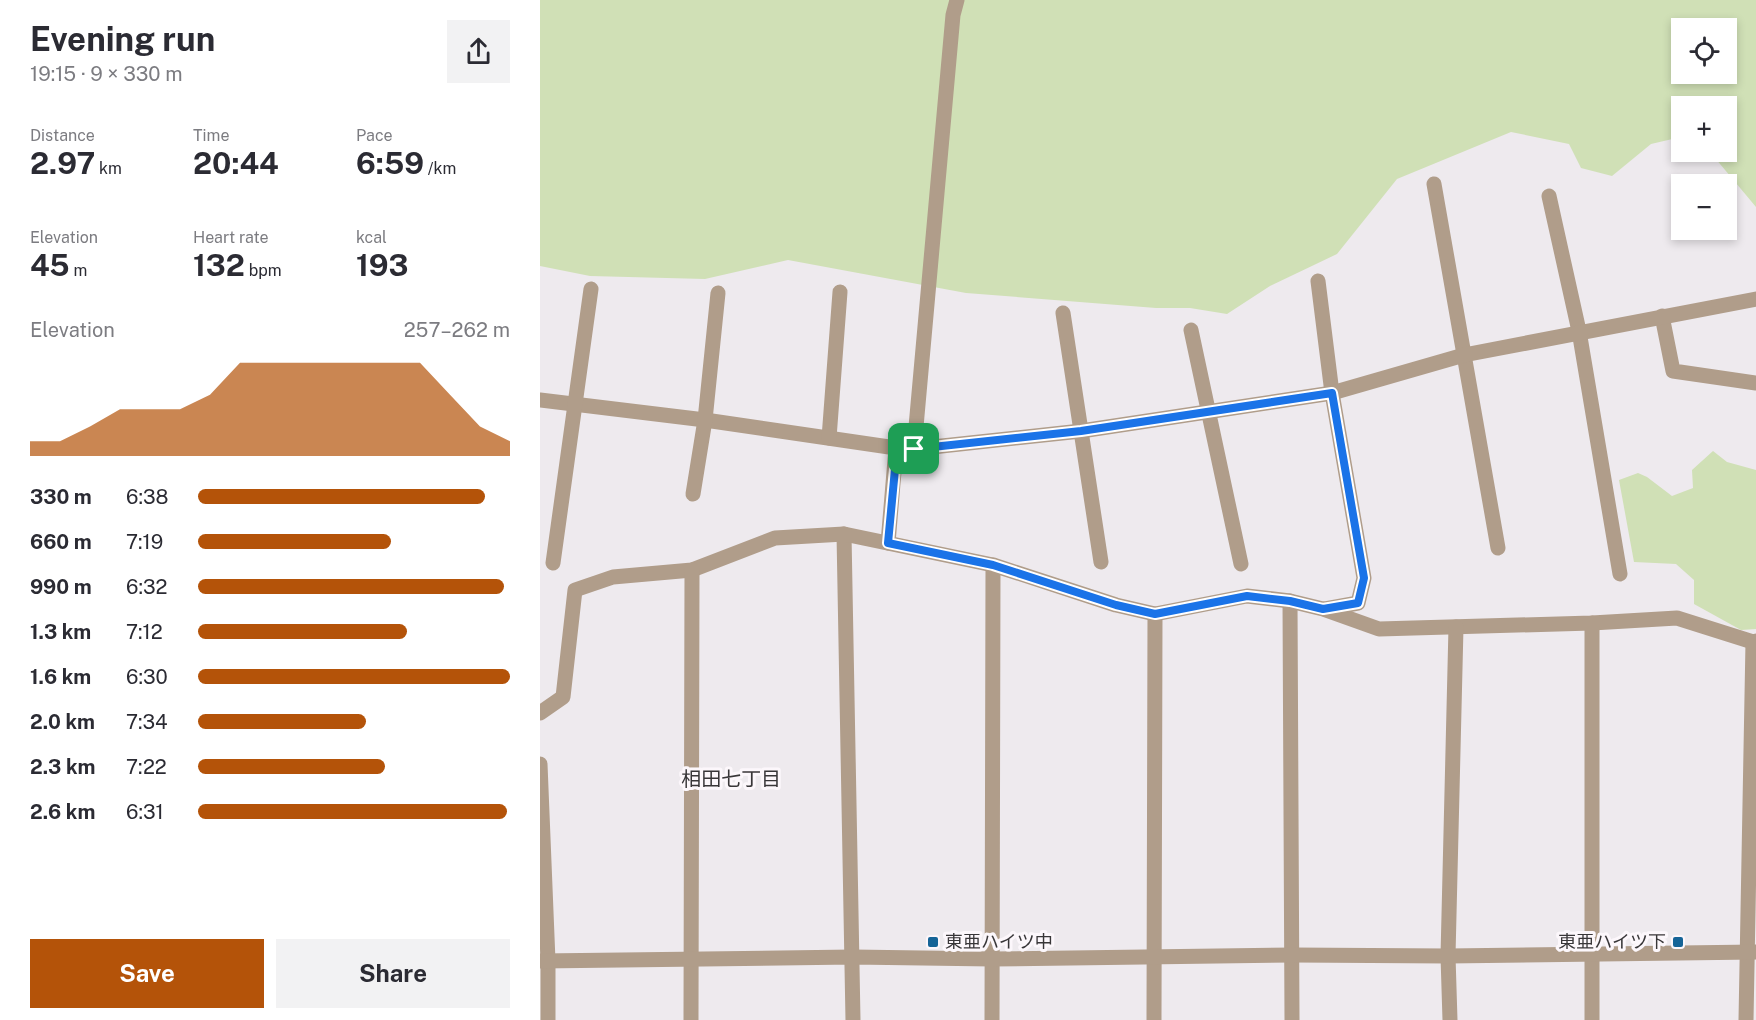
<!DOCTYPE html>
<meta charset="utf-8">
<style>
body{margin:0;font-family:"Public Sans","Noto Sans JP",sans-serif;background:#f2f2f3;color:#2b2b33;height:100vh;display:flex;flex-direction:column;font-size:22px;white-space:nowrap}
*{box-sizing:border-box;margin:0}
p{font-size:20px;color:#7c7c81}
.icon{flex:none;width:33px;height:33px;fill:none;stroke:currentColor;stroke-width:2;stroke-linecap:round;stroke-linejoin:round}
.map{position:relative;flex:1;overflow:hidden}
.panel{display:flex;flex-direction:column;background:#fff;width:540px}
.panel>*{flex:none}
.tools{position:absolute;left:1131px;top:18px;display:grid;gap:12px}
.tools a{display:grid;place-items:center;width:66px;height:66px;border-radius:0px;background:#fff;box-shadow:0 3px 9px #0003;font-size:30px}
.pin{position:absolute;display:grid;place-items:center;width:51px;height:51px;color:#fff;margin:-26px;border-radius:12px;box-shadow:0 3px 9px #0006}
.round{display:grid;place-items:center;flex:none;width:63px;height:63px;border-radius:0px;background:#f2f2f3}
.headline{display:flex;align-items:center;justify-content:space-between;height:102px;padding:0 30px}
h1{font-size:33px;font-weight:700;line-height:45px}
.stats{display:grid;grid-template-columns:repeat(3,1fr);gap:9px;height:102px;padding:6px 30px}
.stats div{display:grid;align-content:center}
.stats b{font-size:30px;font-weight:700}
.stats small{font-size:16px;font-weight:400}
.stats p{font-size:16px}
.chart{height:168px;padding:12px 30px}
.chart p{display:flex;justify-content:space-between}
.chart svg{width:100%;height:108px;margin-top:6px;fill:#b45309;opacity:.7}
.button{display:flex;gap:12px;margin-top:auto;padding:12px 30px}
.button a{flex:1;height:69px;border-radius:0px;background:#b45309;color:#fff;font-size:24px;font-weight:700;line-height:69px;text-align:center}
.button a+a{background:#f2f2f3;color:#2b2b33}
ul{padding:0 30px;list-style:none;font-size:20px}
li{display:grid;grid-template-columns:96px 72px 1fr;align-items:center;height:45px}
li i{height:15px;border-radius:8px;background:#b45309}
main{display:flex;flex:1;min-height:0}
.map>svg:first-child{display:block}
</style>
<main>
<section class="panel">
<div class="headline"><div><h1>Evening run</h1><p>19:15 · 9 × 330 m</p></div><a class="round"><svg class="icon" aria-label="share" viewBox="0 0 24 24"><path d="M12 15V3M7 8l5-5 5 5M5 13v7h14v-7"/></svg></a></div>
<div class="stats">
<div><p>Distance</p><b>2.97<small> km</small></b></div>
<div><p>Time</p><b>20:44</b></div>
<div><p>Pace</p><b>6:59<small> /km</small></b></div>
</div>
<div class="stats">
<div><p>Elevation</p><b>45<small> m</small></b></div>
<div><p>Heart rate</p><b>132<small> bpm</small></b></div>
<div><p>kcal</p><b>193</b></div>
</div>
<div class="chart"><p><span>Elevation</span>257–262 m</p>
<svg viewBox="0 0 160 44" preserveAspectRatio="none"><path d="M0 44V38L10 38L20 32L30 25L40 25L50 25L60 19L70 6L80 6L90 6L100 6L110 6L120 6L130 6L140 19L150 32L160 38V44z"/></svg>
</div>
<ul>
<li><b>330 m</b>6:38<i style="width:92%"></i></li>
<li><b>660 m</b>7:19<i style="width:62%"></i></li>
<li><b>990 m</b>6:32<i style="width:98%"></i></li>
<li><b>1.3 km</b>7:12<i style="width:67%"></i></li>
<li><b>1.6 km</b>6:30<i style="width:100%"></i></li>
<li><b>2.0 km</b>7:34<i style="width:54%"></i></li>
<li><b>2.3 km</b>7:22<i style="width:60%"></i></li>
<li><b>2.6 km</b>6:31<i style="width:99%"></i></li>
</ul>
<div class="button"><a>Save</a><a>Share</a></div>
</section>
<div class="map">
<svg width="1216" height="1020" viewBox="0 0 1216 1020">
<rect width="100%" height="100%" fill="#eeeaee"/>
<g fill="#d0e0b6" fill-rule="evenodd">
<path d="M0,0H1216V207L1170,152H1186V106H1142L1141,137L1111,144L1072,176L1041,168L1029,144L971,132L857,179L797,254L730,286L687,314L650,308H616L426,293L248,260L165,279L50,276L0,266ZM1142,28H1186V74H1142Z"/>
<path d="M1173,451L1187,462L1216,470V629L1201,630L1154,604V580L1136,564L1094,562L1079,480L1098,473L1107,477L1132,496L1153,488L1152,470Z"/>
</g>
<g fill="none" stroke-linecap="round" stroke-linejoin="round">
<g stroke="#b09d8a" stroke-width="15">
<path d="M894,184L958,548"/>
<path d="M1009,196L1039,331L1080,574"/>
<path d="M778,281L792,393L824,578L818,603L785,609"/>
<path d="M523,313L561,562"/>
<path d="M1122,316L1133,371L1216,383"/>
<path d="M651,330L701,564"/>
<path d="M0,400L165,420L356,448L374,449L541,431L792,393L924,355L1216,299"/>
<path d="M289,438L300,292"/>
<path d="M374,449L413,15L417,0"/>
<path d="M153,494L165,420L178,293"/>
<path d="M304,534L313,1020"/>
<path d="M348,543L356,448"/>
<path d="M13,563L51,289"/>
<path d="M750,601L752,1020"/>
<path d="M0,713L23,697L35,590L73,577L152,570L235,538L304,534L453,565L576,605L615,614L707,596L750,601L783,609L839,629L1052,623L1137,618L1213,642L1216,641"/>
<path d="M0,764L8,961V1020"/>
<path d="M151,1020L152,570"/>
<path d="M452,1020L453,565"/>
<path d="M614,1020L615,614"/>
<path d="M910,1020L908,956L916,627"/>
<path d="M1052,1020V623"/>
<path d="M1206,1020L1213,642"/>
</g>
<path stroke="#b09d8a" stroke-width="15" d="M0,961L313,957L452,959L753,955L908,956L1216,952"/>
</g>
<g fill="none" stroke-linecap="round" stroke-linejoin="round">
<g stroke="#fff" stroke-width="12">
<path id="route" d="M792,393L824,578L818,603L783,609L750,601L707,596L615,614L576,605L453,565L348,543L357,448L374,449L541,431Z"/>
</g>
<use href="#route" stroke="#1a73e8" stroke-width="8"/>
</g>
<g fill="#156497" stroke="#fcf7fb" stroke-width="2">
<rect x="387" y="936" width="12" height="12" rx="3"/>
<rect x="1132" y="936" width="12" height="12" rx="3"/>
</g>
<g text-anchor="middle" stroke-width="6" stroke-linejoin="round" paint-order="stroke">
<g font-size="18" fill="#383638" stroke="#fcf7fb" text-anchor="start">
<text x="405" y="948">東亜ハイツ中</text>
<text x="1126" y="948" text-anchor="end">東亜ハイツ下</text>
</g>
<g font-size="20" fill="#383638" stroke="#fcf7fb">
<text x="191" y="786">相田七丁目</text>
</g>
</g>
</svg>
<div class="tools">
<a><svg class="icon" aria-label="locate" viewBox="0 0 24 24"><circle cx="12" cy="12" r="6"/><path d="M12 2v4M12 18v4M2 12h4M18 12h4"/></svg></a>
<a>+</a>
<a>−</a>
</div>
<div class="pin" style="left:374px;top:449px;background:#1e9e55"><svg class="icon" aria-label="arrive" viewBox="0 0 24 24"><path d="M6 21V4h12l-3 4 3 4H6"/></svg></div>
</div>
</main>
